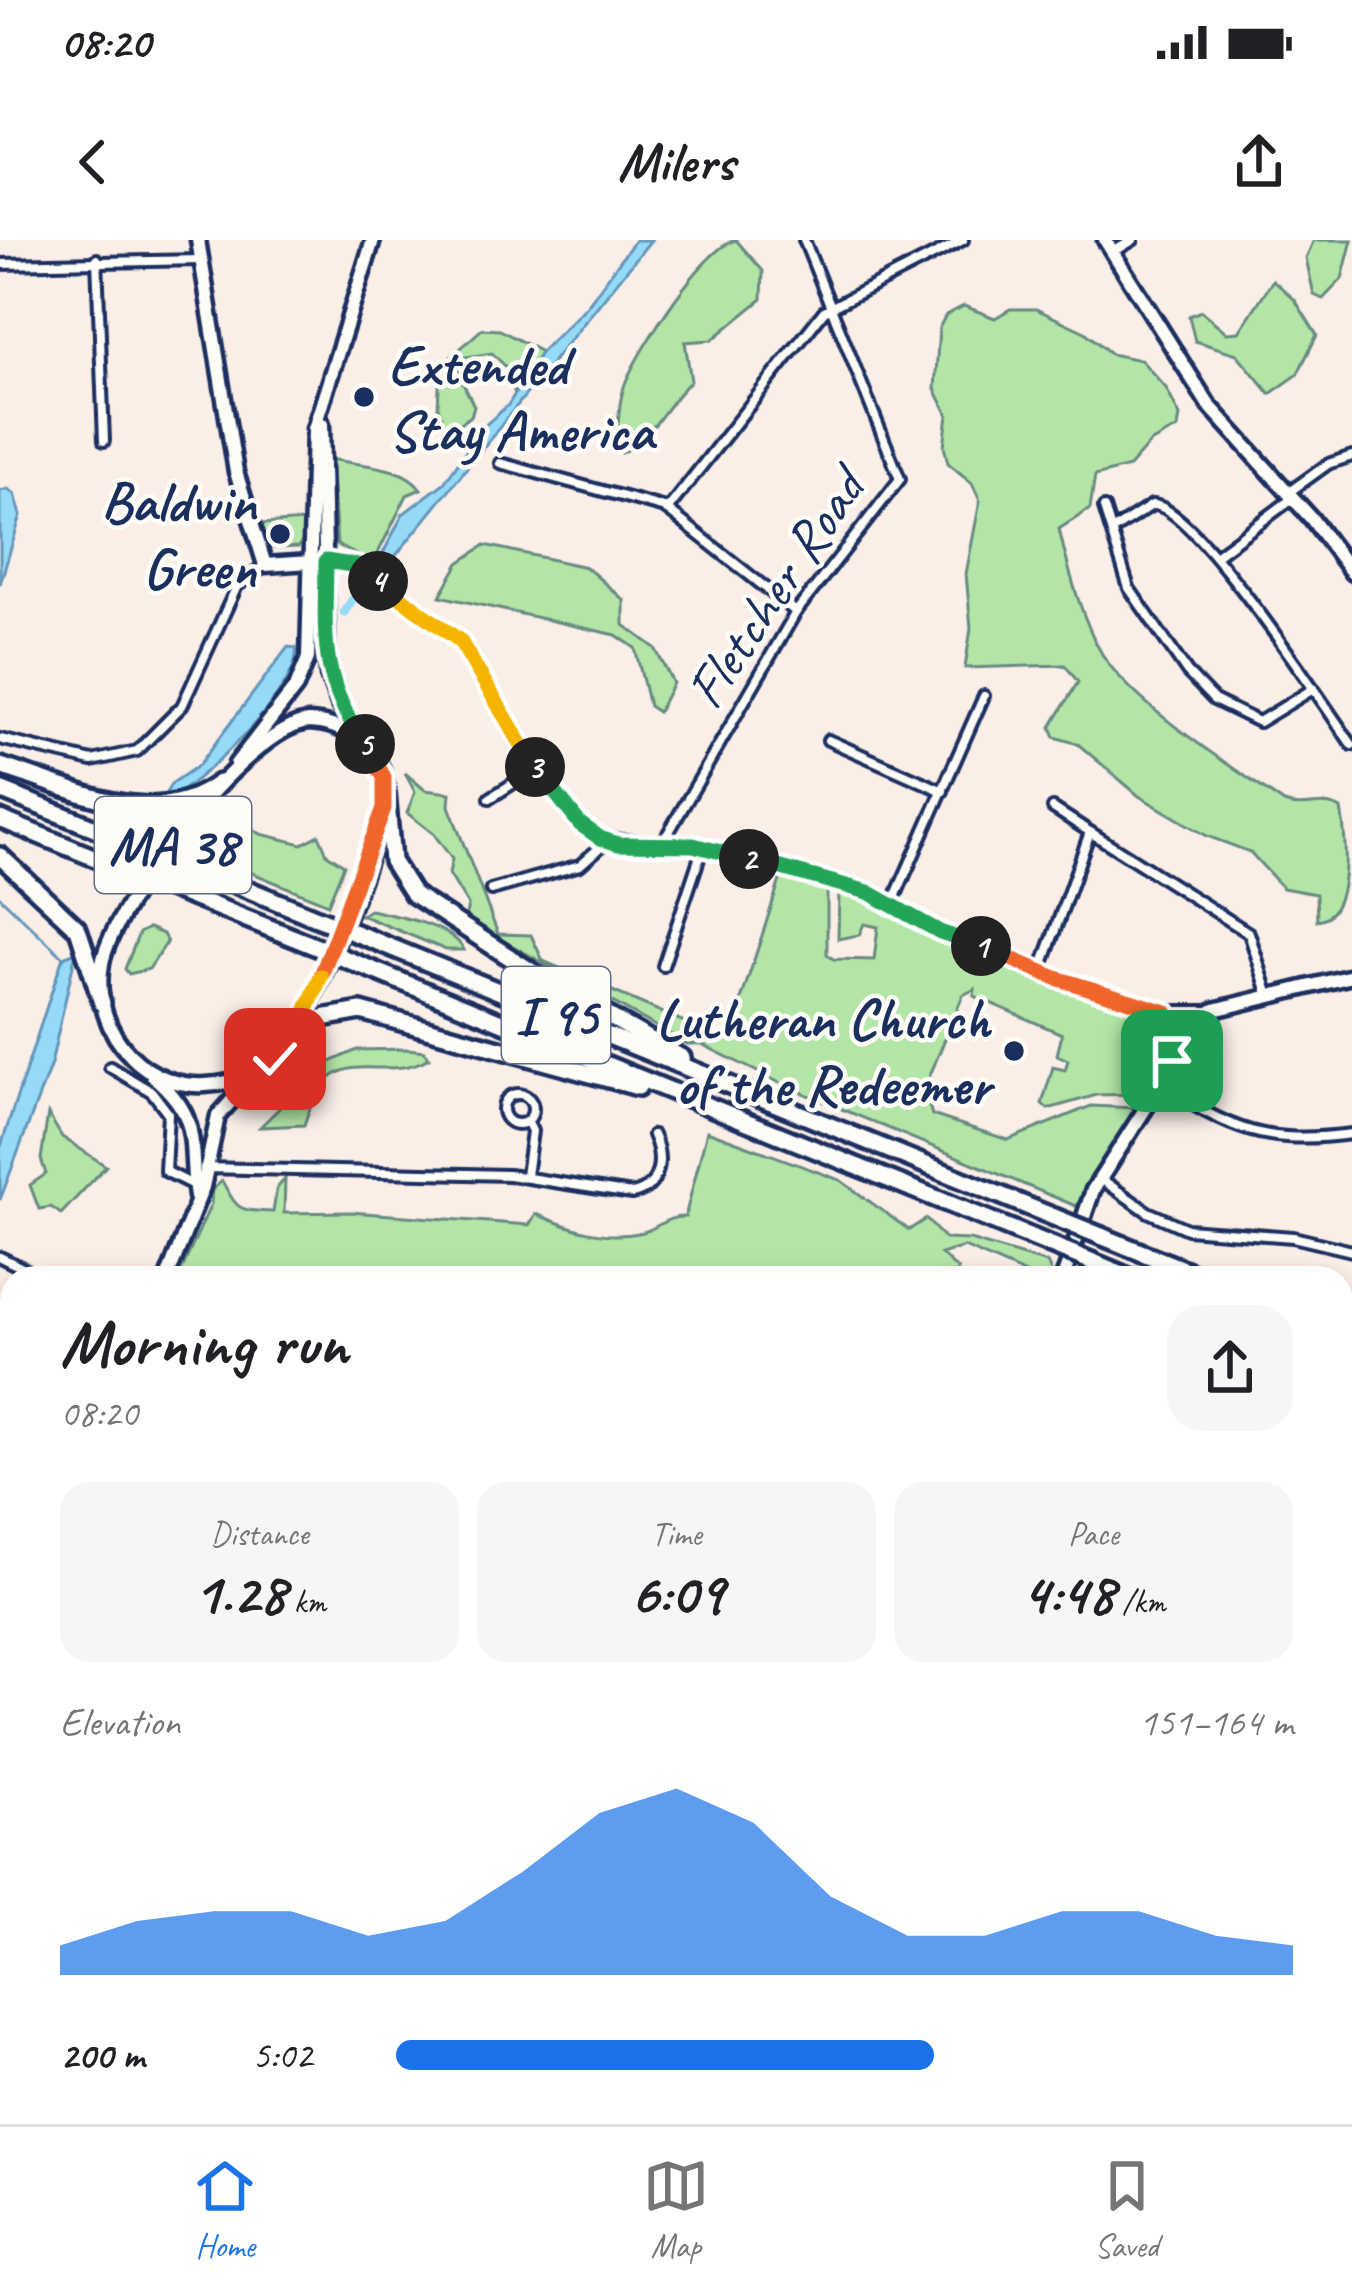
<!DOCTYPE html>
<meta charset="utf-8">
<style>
body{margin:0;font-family:Caveat,sans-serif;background:#f6f6f6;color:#202124;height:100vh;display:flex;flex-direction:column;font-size:45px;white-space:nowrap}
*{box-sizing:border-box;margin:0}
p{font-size:39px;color:#757577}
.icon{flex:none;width:66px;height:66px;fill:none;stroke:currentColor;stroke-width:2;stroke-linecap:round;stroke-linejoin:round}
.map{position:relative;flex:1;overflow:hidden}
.panel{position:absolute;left:0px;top:1026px;width:1353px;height:858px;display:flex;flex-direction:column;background:#fff;border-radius:36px 36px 0 0;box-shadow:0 6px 18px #0003}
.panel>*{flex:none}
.pin{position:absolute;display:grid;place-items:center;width:102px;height:102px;color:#fff;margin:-51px;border-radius:24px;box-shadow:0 6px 18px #0006}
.km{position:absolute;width:60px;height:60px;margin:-30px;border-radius:50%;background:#222;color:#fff;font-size:33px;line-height:60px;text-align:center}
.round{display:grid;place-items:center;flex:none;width:126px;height:126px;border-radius:36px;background:#f6f6f6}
.headline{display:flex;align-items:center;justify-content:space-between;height:204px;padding:0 60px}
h1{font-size:66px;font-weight:600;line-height:90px}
.metrics{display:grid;grid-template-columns:repeat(3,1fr);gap:18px;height:204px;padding:12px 60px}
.metrics div{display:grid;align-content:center;border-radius:30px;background:#f6f6f6;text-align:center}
.metrics b{font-size:60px;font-weight:600}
.metrics small{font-size:33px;font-weight:400}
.metrics p{font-size:33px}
.chart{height:336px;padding:24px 60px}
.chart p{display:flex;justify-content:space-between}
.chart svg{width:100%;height:216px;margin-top:12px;fill:#1a73e8;opacity:.7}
ul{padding:0 60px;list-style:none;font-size:39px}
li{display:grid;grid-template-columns:192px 144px 1fr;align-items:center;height:90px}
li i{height:30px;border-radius:15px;background:#1a73e8}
.status{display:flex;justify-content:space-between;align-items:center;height:84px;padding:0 60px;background:#fff;direction:ltr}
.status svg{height:33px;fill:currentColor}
header{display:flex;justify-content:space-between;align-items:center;height:156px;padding:0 60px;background:#fff;font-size:54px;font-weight:600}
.menu{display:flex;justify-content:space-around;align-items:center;height:168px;border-top:3px solid #e0e0e0;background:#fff;font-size:33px;color:#757577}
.menu a{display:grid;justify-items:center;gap:6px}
.menu .active{color:#1a73e8}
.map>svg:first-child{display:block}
</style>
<div class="status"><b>08:20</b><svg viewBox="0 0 49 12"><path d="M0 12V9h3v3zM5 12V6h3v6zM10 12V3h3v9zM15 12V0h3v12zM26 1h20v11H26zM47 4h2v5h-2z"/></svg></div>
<header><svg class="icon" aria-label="back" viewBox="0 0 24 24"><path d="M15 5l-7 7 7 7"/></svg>Milers<svg class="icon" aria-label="share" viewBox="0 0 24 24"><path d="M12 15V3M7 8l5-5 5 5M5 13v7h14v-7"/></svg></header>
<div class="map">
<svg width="1352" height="1884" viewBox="0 0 1352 1884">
<rect width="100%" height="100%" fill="#faeee7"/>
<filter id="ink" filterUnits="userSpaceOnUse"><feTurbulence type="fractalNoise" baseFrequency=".00833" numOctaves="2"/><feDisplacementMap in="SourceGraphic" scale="24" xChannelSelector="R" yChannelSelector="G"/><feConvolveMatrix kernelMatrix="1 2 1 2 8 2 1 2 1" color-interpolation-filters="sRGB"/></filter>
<g filter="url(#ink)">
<g fill="#b3e6a6" stroke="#678a82" stroke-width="3">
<path d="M736,0L763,31L762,59L712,100L685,102L691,141C667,162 653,198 622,213L616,204C619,182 618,159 627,139C641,107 703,8 736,0Z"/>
<path d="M1314,0H1352L1342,39L1323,59L1314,55L1306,18Z"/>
<path d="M1273,40L1295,60L1317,95L1297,135L1270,154L1237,114L1195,101L1189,76L1201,71L1227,93L1239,92Z"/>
<path d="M964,66L995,78L1010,69H1036L1085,92L1111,114L1141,120L1166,148L1180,176L1178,188L1150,203L1129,227L1095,236L1090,269L1059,289C1068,329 1081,378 1102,414C1135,467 1233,527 1284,563C1304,571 1323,558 1341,569C1347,600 1352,677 1317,680L1316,654L1283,648L1250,612L1207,596L1139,556L1078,504L1055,497L1051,487L1078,442L1065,425L965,428L971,388L966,334L980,261L972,243L948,223L944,206L948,175L935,149L939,88L946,75Z"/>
<path d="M482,89L500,90L541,112L514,151L507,128L492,113L459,118L458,133L474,166L471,176L448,192L438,167L440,127Z"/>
<path d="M331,219C358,226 404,224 421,249L407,255L373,323L337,305Z"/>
<path d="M306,281L305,298L298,307L274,308L260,284Z"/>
<path d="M485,305L586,327L624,360V385L655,408L673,443L658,472L649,466L635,408L616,395L440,356L459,323Z"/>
<path d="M405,533L425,550L450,553L449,566L498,694L531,695L543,721L712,794H730L781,637L827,650V714L833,719L874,720L878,687L864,684L859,695L838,699L839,652L855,655L941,700L1152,778L1165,792L1169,812L1142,854L1097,855L1048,869L1042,864L1053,827L1065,830L1068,820L1057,815L1062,794L974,756L975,749L963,755L924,850L932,875L1008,900L1091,866L1135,868L1076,966L786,846L701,804H687L465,679L468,665L449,634L452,619L434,594L407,573L415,552Z"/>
<path d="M243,583L261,594L302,604L319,595L327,614L344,625L328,664L186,606L200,588Z"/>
<path d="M370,670C397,676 452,685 464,710H446L361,675Z"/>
<path d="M149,688L163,694L167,702L149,729L129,734L125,729L139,693Z"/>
<path d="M408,809L424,811L429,818C377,848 333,792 304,885L260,887L322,826L357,810Z"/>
<path d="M48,874L62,897L106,926L61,974L51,967L39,969L30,945L46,934L41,919Z"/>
<path d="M707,891L840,940L909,990L926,979L945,999L970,1000L1047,1023L1053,1037L1035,1038L964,1007L941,1014L958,1030L956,1034L935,1038H178L211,964L212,950L222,941C238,969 236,971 273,972L277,948L285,939L284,973L350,972L529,985L536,974C569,988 601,1000 639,993C657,990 665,976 685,977Z"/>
<path d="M1352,1530V1643L1341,1654V1534Z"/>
</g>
<g fill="#95dbf7" stroke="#6496ba" stroke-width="3">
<path d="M635,0H651L385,329H375L403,274L444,243L482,188L508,165L541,112L587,66Z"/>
<path d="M8,249L15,254L21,275L0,344V251Z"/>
<path d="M288,407L296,408C302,446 206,538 173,556L165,555L171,544L199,525Z"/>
<path d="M76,712L51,824L0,960V909L63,717Z"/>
</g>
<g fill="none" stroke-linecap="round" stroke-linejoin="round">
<path stroke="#6496ba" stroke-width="3" d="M0,657L64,718"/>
<path stroke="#95dbf7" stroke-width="9" d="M344,372L363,344"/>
<g stroke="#1b2f5e" stroke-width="16">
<g id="street">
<path d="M1113,12L1133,0"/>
<path d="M97,19L104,201"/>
<path d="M0,24L201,20"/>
<path d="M500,223L665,268L796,372"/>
<path d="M1289,252L1328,224L1352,216"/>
<path d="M1104,268L1129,348L1187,432L1214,460L1259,482L1313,449"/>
<path d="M667,270L824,71L963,0"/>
<path d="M1113,290L1152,265C1192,262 1324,465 1352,505"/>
<path d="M1215,316L1293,258"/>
<path d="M326,321L362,328L457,397L523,512L580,583L600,598L703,607L860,650L945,694L1081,747L1159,771H1207"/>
<path d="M0,499L92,521L137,511L182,466L237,346L265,325"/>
<path d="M828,500L943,551"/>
<path d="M490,558L536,529"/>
<path d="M1053,568L1090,592"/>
<path d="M663,602L796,372L900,239L804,0"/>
<path d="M491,650L580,625L607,601"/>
<path d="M892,664L984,456"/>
<path d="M663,726L703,607"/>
<path d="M1040,732L1090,592L1249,693L1269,756"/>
<path d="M1167,774L1178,812"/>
<path d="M110,827L152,852L168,873L165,931L193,945"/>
<path d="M1159,844C1233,891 1264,905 1352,894"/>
<circle cx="518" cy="869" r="15"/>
<path d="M204,928L509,935L632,954C661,948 664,919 653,895"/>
<path d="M526,936L532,891L527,881"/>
<path d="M1101,939L1148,972L1187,989L1293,997L1352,1011"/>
<path d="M0,1017L43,1038"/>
<path d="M4,1158L12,1161"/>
<path d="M1341,1247H1352"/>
<path d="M1341,1336H1352"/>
<path d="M0,1606L12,1607"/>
<path d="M0,1641L12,1645"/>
<path d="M250,1872L253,1884"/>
<path d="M600,1872L608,1884"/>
<path d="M898,1872L901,1884"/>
<path d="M1099,1872L1100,1884"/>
<path d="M255,1884L311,1879L327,1884"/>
<path d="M623,1884L645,1872"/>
<path d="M998,1884L1000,1874"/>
</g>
</g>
<g stroke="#1b2f5e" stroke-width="21">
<g id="secondary">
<path d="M198,0L236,232L265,325L326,321"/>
<path d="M1105,0L1208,164L1311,278L1352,333"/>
<path d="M322,184L328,435L340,467L363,502"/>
<path d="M236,524L296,447L308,418L314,189L373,0"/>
<path d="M1063,1038L1093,950L1203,779L1214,770L1352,736"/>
<path d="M1341,1452L1352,1446"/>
<path d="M379,1884L388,1872"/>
</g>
</g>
<g stroke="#1b2f5e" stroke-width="21">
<g id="primary">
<path d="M308,482C343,483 382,508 386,546C389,583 311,777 286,808C267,832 235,844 205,845C179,847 149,835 131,816C107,793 96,757 102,724C112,665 246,489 308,482Z"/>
<path d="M153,836C203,879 188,900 196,957"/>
<path d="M167,1038L203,947L218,876L251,839"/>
<path d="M0,1571L12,1493"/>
</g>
</g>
<g stroke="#1b2f5e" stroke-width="24">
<g id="highway">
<path d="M0,526C71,547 153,594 219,543"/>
<path d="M0,550L145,608"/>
<path d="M386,553L392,621L413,654L540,737L682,818"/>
<path d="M0,579L132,633"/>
<path d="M0,616L78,689L102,763"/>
<path d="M189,625L317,678"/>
<path d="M172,649L307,703"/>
<path d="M368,698L1054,977"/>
<path d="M358,724L1046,1003"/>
<path d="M286,809L322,778L361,771L638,847"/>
<path d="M1101,996L1205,1038"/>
<path d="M1093,1022L1131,1038"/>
<path d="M1341,1093L1352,1098"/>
<path d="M1341,1123L1352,1127"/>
</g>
</g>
<use href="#street" stroke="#fdfcf7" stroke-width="8"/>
<use href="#secondary" stroke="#fdfcf7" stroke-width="12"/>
<use href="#primary" stroke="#fdfcf7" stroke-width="12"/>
<use href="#highway" stroke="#fdfcf7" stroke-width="15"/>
<g stroke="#1b2f5e" stroke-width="24" stroke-linecap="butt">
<g id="highway-bridge">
<path d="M145,608L189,625"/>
<path d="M132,633L172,649"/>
<path d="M317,678L368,698"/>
<path d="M307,703L358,724"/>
<path d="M1054,977L1101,996"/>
<path d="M1046,1003L1093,1022"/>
</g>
</g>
<use href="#highway-bridge" stroke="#fdfcf7" stroke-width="15"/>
</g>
</g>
<g fill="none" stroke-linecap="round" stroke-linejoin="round" filter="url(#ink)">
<g stroke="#fff" stroke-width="24">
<path id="split-1" d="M981,706L1056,738L1166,772L1178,809L1172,821"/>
</g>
<g stroke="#fff" stroke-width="24">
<path id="split-2" d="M749,619L868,652L940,692L981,706"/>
</g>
<g stroke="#fff" stroke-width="24">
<path id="split-3" d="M535,527L580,584L600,598L618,604L693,605L749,619"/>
</g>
<g stroke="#fff" stroke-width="24">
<path id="split-4" d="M378,341L460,401L535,527"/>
</g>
<g stroke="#fff" stroke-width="24">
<path id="split-5" d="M365,504C319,439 325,397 326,321L358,326L378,341"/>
</g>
<g stroke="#fff" stroke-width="24">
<path id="split-6" d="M321,736L384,568V537L365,504"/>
</g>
<g stroke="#fff" stroke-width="24">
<path id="split-7" d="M275,819L300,786L321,736"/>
</g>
<use href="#split-1" stroke="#f0652b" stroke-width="15"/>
<use href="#split-2" stroke="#22a559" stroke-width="15"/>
<use href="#split-3" stroke="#22a559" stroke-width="15"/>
<use href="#split-4" stroke="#f5b400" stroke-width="15"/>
<use href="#split-5" stroke="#22a559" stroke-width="15"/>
<use href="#split-6" stroke="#f0652b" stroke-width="15"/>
<use href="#split-7" stroke="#f5b400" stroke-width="15"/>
</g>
<g fill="#1b2f5e" stroke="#fdfcf7" stroke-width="4.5">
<circle cx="364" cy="157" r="12"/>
<circle cx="280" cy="294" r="12"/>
<circle cx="1014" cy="811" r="12"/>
</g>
<g text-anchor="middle" stroke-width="9" stroke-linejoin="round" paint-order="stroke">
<g fill="#fdfcf7" stroke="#5f6c8c" stroke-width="3">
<rect x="95" y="557" width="156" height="96" rx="9"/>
<rect x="502" y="727" width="108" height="96" rx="9"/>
</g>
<g font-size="54" font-weight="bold" fill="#1b2f5e">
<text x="173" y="624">MA 38</text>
<text x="556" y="794">I 95</text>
</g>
<g font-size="57" font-weight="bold" fill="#1b2f5e" stroke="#fdfcf7" text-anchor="end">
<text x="388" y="144" text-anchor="start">Extended<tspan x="388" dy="66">Stay America</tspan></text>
<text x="256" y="281">Baldwin<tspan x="256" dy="66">Green</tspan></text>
<text x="990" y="798">Lutheran Church<tspan x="990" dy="66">of the Redeemer</tspan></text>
</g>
<g font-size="57" fill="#1b2f5e" stroke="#fdfcf7">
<text transform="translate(774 348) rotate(-56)" y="20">Fletcher Road</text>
</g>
</g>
</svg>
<div class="pin" style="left:1172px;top:821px;background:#1e9e55"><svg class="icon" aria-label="arrive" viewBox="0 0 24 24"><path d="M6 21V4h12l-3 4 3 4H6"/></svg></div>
<div class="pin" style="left:275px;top:819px;background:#d93025"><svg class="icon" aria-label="check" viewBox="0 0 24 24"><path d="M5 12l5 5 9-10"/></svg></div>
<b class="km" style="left:981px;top:706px">1</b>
<b class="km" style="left:749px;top:619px">2</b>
<b class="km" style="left:535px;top:527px">3</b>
<b class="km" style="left:378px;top:341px">4</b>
<b class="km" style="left:365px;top:504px">5</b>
<section class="panel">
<div class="headline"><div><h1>Morning run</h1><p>08:20</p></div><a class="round"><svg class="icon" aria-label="share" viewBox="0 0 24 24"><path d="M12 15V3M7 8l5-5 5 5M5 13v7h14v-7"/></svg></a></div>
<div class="metrics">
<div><p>Distance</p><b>1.28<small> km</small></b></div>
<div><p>Time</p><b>6:09</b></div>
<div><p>Pace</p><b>4:48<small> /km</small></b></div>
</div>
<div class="chart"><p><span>Elevation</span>151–164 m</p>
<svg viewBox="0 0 160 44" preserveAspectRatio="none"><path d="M0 44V38L10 33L20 31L30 31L40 36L50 33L60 23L70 11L80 6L90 13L100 28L110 36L120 36L130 31L140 31L150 36L160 38V44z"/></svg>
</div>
<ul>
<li><b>200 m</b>5:02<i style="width:60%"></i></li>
</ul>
</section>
</div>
<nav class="menu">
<a class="active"><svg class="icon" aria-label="home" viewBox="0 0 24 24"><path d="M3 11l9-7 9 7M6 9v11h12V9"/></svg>Home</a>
<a><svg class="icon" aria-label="map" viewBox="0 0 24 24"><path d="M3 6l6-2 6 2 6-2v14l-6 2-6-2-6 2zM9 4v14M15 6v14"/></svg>Map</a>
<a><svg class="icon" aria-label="saved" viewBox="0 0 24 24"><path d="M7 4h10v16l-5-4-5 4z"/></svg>Saved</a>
</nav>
